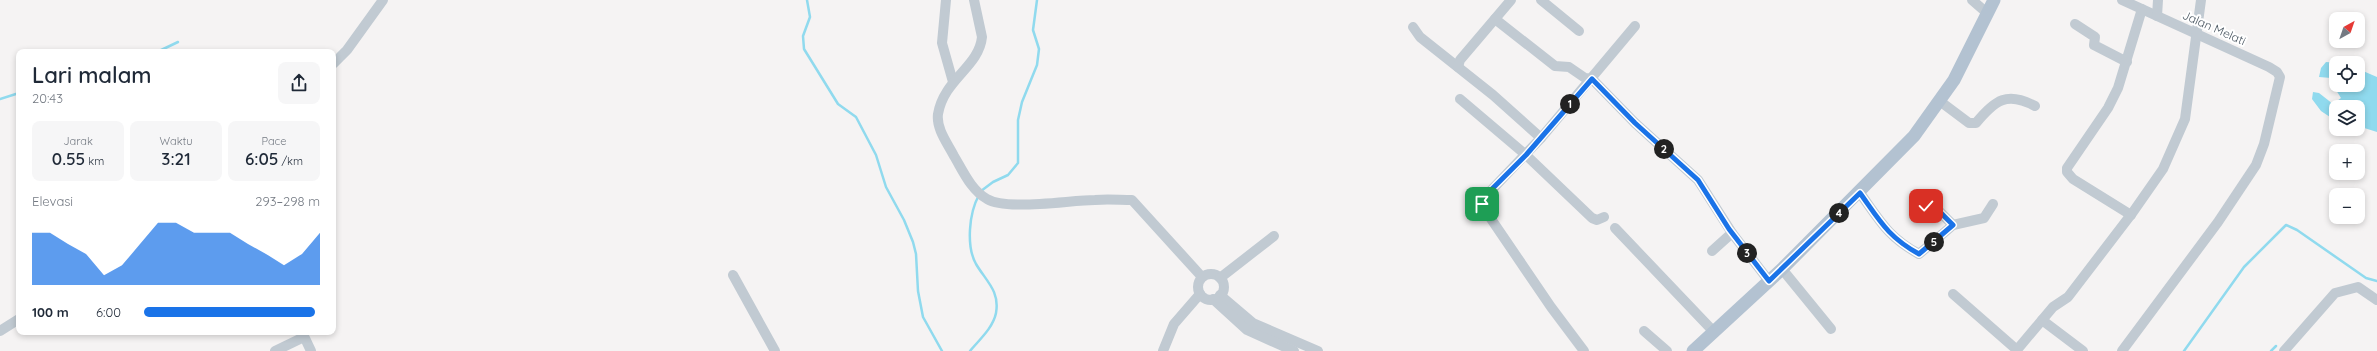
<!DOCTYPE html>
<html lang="id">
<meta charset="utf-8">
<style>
body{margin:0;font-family:Quicksand,sans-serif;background:#f6f6f7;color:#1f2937;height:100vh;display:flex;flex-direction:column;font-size:15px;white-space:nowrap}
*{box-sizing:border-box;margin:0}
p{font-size:13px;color:#747a83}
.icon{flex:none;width:22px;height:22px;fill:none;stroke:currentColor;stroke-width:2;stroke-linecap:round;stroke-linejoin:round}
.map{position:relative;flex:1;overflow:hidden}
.sheet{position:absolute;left:16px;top:49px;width:320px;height:286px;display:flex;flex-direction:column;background:#fff;border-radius:8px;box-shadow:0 2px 6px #0003}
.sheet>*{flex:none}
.needle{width:26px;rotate:40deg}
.controls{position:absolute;left:2329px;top:12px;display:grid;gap:8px}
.controls a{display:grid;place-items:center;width:36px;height:36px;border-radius:8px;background:#fff;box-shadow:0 2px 6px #0003;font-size:20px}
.pin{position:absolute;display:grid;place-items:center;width:34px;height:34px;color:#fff;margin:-17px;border-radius:8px;box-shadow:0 2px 6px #0006}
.km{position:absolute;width:20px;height:20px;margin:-10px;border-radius:50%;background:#222;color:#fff;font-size:11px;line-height:20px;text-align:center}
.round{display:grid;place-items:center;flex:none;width:42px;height:42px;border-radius:8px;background:#f6f6f7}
.overview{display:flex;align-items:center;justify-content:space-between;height:68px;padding:0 16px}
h1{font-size:22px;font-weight:600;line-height:30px}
.figures{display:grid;grid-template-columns:repeat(3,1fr);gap:6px;height:68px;padding:4px 16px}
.figures div{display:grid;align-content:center;border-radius:8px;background:#f6f6f7;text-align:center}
.figures b{font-size:17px;font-weight:600}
.figures small{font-size:11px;font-weight:400}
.figures p{font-size:11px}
.chart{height:112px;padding:8px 16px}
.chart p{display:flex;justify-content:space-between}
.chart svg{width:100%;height:72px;margin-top:4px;fill:#1a73e8;opacity:.7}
ul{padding:0 16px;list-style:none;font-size:13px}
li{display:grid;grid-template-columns:64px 48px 1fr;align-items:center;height:30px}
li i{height:10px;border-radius:5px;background:#1a73e8}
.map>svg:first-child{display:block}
</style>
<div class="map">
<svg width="2377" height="351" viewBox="0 0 2377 351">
<rect width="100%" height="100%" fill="#f5f3f3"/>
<g fill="#90daee">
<path d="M2326,62L2340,63H2336V82L2331,78L2319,77L2321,68Z"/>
<path d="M2363,71L2377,77V132L2358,126V107H2336V121L2321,111L2312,99L2313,92L2319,93L2333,104L2341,98L2336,90L2340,85L2359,84L2364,79Z"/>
</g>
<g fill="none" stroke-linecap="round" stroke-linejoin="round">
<g stroke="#90daee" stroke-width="2.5">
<path d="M807,0L810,17L803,36L804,49L838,104L856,117L876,155L886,187L904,220L913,242L916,254L918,291L923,317L942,351"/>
<path d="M157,52L178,42"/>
<path d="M0,99L19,93"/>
<path d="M981,191L993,182L1008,175L1018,163V120L1022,102L1037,65L1039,49L1033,30L1037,0"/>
<path d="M970,351C979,340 993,328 996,313C1000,291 986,281 976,264C966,246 969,213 979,195"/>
<path d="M2184,351L2244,267L2286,225L2297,230L2366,278L2377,281"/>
<path d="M2271,351L2276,346"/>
</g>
<g stroke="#c1cad2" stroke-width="10">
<path d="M946,0L942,43L953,82"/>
<path d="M974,0L982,37C979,67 944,79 938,114C936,129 948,144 954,156C963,171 971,190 987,199C1007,211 1070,200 1095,200C1107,199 1120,200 1132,200L1202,277"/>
<path d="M1541,0L1579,31"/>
<path d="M1972,0L1987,13"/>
<path d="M2122,0L2269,67L2277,72L2280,77L2264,144L2256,165L2218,222L2122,351"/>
<path d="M2157,16L2158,0"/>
<path d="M1495,19L1555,66L1569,67L1585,78L1592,79L1635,123L1698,180L1732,233L1712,251"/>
<path d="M2075,24L2095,37L2094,45L2127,62"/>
<path d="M1413,27L1420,37L1493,95L1541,138"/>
<path d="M333,64L347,50L383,0"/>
<path d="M1458,67L1460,60L1511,0"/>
<path d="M1460,99L1526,155L1592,218L1597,220L1604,217"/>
<path d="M1941,102L1969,123H1976C1995,100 2007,91 2035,106"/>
<path d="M1860,193C1880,221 1888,237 1919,254L1953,225L1984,218L1993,204"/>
<path d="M1915,196L1926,206L1935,207L1953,225"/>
<path d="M2131,215L2073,179L2067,172V168L2108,108L2118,88L2142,9"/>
<path d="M1615,228L1714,332"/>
<path d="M1732,233L1769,281"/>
<path d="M1782,269L1831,329"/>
<circle cx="1211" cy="287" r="13"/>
<path d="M733,275L775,351"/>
<path d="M1220,278L1274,236"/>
<path d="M1953,294L2017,350"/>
<path d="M1220,295L1253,323L1318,351"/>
<path d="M1213,299L1247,330L1294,351"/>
<path d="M2042,320L2083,351"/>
<path d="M0,331L19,319"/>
<path d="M1644,331L1667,351"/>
<path d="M302,332L311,351"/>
<path d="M275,351L304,337"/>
<path d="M1163,351L1174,324L1200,294"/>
<path d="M1584,351L1551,307L1485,210L1482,200L1541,138L1635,26"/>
<path d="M2016,351L2053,307L2068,297L2133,212L2163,169L2185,119L2201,0"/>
<path d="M2284,351L2335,293L2358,287L2377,300"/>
</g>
<path stroke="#b3c2d1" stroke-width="13" d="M1693,351L1782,269L1914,136L1954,80L1994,0"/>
</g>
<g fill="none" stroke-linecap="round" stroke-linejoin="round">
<g stroke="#fff" stroke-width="8">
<path id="route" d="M1482,204L1485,196L1526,155L1592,79L1635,123L1698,180L1729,229L1769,281L1860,193C1880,221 1888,237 1919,254L1953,225L1935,207L1926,206"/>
</g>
<use href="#route" stroke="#1a73e8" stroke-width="5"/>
</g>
<g text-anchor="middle" stroke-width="4" stroke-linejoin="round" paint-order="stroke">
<g font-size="12" fill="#4a5661" stroke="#fff">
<text transform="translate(2214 28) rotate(24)" y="4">Jalan Melati</text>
</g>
</g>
</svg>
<div class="controls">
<a><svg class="needle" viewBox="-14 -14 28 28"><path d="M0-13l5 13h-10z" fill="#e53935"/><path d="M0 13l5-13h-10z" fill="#747a83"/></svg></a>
<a><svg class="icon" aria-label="locate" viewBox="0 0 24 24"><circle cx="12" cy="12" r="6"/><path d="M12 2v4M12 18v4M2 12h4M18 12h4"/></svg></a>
<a><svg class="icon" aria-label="layers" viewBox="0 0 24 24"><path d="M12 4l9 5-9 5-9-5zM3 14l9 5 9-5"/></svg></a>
<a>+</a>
<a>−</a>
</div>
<div class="pin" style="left:1482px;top:204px;background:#1e9e55"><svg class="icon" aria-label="arrive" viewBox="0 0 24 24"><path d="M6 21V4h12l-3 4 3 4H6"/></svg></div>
<div class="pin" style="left:1926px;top:206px;background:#d93025"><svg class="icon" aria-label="check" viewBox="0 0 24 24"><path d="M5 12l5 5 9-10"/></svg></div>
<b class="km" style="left:1570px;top:104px">1</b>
<b class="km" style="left:1664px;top:149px">2</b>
<b class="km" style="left:1747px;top:253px">3</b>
<b class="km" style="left:1839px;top:213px">4</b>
<b class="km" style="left:1934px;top:242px">5</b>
<section class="sheet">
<div class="overview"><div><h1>Lari malam</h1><p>20:43</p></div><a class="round"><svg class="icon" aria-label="share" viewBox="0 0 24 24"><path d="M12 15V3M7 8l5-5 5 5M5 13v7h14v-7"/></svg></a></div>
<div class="figures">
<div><p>Jarak</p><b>0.55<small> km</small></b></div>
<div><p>Waktu</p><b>3:21</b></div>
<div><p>Pace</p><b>6:05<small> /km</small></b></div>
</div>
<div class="chart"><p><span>Elevasi</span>293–298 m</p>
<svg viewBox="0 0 160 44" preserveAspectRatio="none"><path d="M0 44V12L10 12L20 19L30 25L40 38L50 32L60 19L70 6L80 6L90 12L100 12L110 12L120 19L130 25L140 32L150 25L160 12V44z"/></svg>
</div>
<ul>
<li><b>100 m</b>6:00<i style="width:97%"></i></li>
</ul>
</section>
</div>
